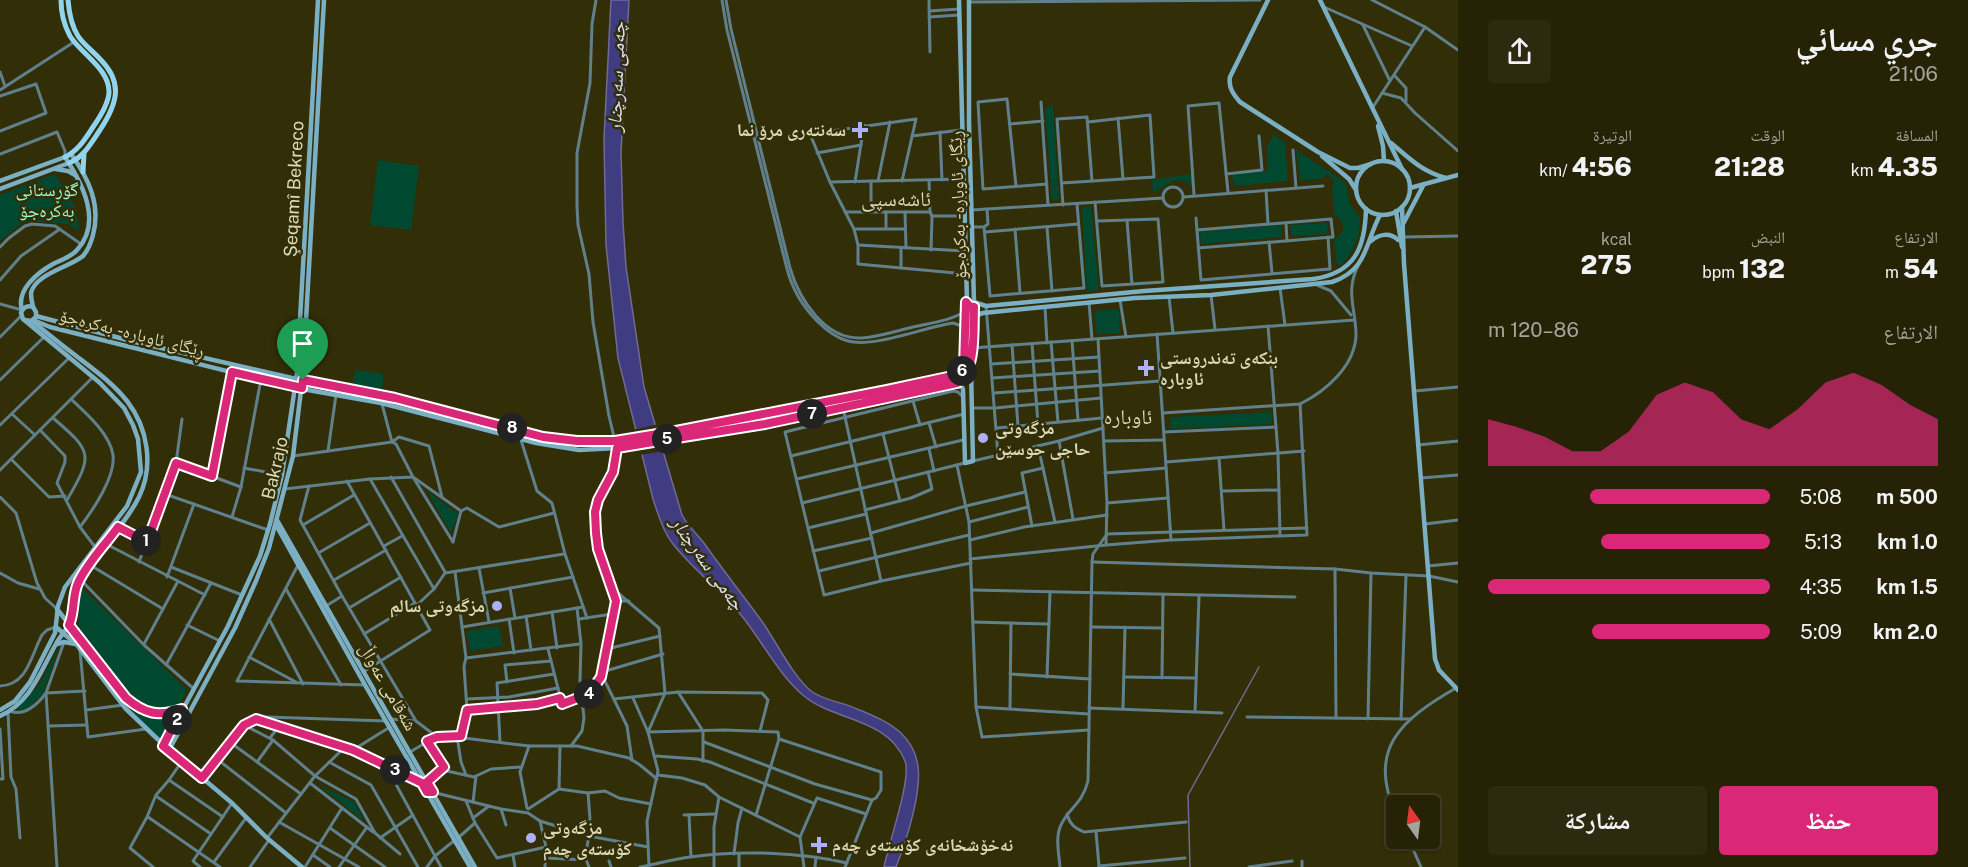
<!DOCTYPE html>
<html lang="ar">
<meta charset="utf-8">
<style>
body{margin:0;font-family:"Public Sans","Noto Naskh Arabic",sans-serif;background:#2e2a10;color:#f1f3f6;direction:rtl;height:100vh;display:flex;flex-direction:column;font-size:22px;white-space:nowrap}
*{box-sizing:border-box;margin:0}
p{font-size:20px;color:#a4a49b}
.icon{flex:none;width:33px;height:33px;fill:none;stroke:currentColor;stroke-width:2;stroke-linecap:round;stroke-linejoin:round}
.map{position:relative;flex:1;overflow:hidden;direction:ltr}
.sheet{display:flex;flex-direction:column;background:#262206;width:510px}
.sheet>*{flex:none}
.needle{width:39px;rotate:346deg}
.fabs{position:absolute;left:1386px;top:795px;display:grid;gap:12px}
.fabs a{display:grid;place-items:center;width:54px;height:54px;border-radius:6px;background:#262206;box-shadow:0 2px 4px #0004,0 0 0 2px #423f28;font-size:30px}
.pin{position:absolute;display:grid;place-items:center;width:51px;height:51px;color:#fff;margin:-62px -26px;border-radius:50% 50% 50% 0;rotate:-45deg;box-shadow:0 0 6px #0007}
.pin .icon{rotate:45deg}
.km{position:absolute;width:30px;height:30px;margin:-15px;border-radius:50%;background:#222;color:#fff;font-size:16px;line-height:30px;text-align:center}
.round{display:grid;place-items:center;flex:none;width:63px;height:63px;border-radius:6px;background:#2e2a10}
.headline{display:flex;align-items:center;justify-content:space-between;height:102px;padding:0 30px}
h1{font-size:33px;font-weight:800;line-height:45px}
.metrics{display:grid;grid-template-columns:repeat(3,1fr);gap:9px;height:102px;padding:6px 30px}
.metrics div{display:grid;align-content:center}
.metrics b{font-size:26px;font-weight:800}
.metrics small{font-size:16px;font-weight:400}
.metrics p{font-size:16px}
.chart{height:168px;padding:12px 30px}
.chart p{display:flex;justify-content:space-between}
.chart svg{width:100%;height:108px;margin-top:6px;fill:#db2777;opacity:.7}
.button{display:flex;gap:12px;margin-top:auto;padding:12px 30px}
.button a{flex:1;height:69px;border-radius:6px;background:#db2777;color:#fff;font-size:24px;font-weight:800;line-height:69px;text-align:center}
.button a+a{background:#2e2a10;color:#f1f3f6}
ul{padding:0 30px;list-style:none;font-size:20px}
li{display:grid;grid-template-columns:96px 72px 1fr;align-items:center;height:45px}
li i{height:15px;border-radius:8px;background:#db2777}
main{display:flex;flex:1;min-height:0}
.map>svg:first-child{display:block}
</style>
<main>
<section class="sheet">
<div class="headline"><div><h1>جري مسائي</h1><p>21:06</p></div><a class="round"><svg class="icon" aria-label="share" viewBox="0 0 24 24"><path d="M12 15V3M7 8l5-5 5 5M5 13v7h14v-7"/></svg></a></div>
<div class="metrics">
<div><p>المسافة</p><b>4.35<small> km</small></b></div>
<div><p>الوقت</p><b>21:28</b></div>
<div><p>الوتيرة</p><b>4:56<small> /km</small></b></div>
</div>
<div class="metrics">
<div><p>الارتفاع</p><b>54<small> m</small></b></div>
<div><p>النبض</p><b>132<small> bpm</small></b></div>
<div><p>kcal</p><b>275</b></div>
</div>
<div class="chart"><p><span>الارتفاع</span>86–120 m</p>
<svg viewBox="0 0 160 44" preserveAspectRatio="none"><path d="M0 44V25L10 28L20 32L30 38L40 38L50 30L60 15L70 10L80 14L90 25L100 29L110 21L120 10L130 6L140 11L150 19L160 25V44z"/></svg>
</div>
<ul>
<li><b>500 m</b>5:08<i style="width:64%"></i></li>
<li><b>1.0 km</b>5:13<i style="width:60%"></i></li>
<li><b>1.5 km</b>4:35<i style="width:100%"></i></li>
<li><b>2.0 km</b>5:09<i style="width:63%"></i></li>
</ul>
<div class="button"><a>حفظ</a><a>مشاركة</a></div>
</section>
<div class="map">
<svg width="1458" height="867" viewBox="0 0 1458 867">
<rect width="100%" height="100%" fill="#322e08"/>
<g fill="#004930">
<path d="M1053,105L1059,199L1052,200L1045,109Z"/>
<path d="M1272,134L1285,142L1288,181L1234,186L1232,175L1267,171V146L1272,139Z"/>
<path d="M1296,150L1343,181L1346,185L1350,205L1360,218C1361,236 1353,254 1340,266L1336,261L1334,239C1346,234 1346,221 1334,215L1332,190L1334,180L1327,175L1319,179L1300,180Z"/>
<path d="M378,160L419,166L411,230L370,225Z"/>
<path d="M55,174C69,197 77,203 79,231L68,224L28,221L22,223L0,241V195Z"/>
<path d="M1192,174V186C1175,173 1169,185 1153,193L1152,180Z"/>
<path d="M1091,206L1099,290L1087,291L1082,208Z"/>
<path d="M1327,223L1328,234L1291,236L1290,225Z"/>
<path d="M1281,225L1282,237L1201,244L1200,232Z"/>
<path d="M1119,309L1120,333L1097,334L1095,311Z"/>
<path d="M355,370L384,374L382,389L353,385Z"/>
<path d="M1272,412V424L1171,429L1170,417Z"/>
<path d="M427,491L458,514L451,533Z"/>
<path d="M81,587L187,690L179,706C167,710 153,712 142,706C129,700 92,647 81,633L78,627Z"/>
<path d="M499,626L503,646L470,651L467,631Z"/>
<path d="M60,644L43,694L25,710L16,711L40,684Z"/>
<path d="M124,701C143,716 153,718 177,714L162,741L139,721Z"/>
<path d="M319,785L354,802L365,822Z"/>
</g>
<path fill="#403c82" stroke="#6f6b92" stroke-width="1.5" d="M611,0H629L621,152L623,222L626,267L644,387L682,515C688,526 696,533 704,543C722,569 742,594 761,620C776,641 792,675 811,691C824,701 843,702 857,709C872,715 889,722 901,733C908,740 915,751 917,761C924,787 906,842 896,867H884C888,845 912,778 905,761C888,718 834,721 804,696C780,676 764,645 745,620C724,592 695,572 673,544C663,531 658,514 653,499L618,358L606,245L604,138Z"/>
<path fill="#322e08" d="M659,424L665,451L639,455L633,430Z"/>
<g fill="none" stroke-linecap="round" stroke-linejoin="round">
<path stroke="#6f6b92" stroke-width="1.5" d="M1190,867L1188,795L1259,667"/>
<g stroke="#60808c" stroke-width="3">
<path d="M596,0L592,24L590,83L577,153V206L578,225L589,274L593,322L609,416L615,441"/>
<path d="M722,0L727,30L787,269C792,288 803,307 817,321C826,330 836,338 848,341C874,348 925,327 953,323L965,327"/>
<path d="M726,0L731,29L790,268C799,299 825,340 862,338C879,337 896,331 913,327C930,323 950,321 966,311"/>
<path d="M929,0L930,52"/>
<path d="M1372,0L1425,27L1458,50"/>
<path d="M969,2L1260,0"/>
<path d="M1324,7L1412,46"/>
<path d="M929,11L959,9"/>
<path d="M929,17L959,15"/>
<path d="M1363,25L1390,81"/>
<path d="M0,72L5,86"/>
<path d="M1394,75L1406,88V101"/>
<path d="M0,90L74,42"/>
<path d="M1382,93L1401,98L1415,113L1458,151"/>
<path d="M0,96L36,84L46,113L0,131"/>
<path d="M1041,102L1048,205"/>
<path d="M1373,107L1425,27"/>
<path d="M1118,118L1123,179"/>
<path d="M1010,124L1043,121"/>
<path d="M940,132L942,180"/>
<path d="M912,136L961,130"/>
<path d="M1293,150L1296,188"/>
<path d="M817,153L861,145"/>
<path d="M0,154L57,132L65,151V157"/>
<path d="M1226,174L1262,170L1259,136"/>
<path d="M929,180L930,212"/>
<path d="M878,181L890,122"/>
<path d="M902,181L916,119L810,134L830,182L854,229L858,245V264L966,274"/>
<path d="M830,182L963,179"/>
<path d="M855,182L864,125"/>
<path d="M1062,183L1154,177L1150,115L1088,122"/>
<path d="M1016,186L1007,99L978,102L983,189L1047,184"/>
<circle cx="1173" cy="197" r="10"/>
<path d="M1266,190L1268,224"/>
<path d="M1194,195L1188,106L1219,103L1228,192"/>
<path d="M1184,197L1323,186"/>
<path d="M1095,202L1102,286L1163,282L1158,219L1097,221"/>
<path d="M1063,205L1057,119L1087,117L1092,181"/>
<path d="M987,209L988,224L984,227L990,296L1084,288L1077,204"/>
<path d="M972,210L1163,198"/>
<path d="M845,212H930L932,216H964"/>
<path d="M871,212V181"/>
<path d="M905,212L906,248"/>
<path d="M1196,218L1201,280L1330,269L1328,237"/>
<path d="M1127,220L1132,284"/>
<path d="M1286,223L1287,241"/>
<path d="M973,227H984"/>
<path d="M1047,227L1052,291"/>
<path d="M886,228V212"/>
<path d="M854,229H905"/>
<path d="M1015,229L1020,293"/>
<path d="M1197,230L1331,219L1333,237L1198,248"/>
<path d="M985,232L1078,224"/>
<path d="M1404,237L1458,236"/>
<path d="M1269,242L1272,273"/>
<path d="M858,245L965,251"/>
<path d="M0,247L9,238L25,226L32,224L55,226L81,244"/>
<path d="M931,250L932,216"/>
<path d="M901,268V248"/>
<path d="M0,280L21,256L60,229"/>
<path d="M1317,285L1331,291L1351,315"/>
<path d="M1280,288L1285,325"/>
<path d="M1211,295L1215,329"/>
<path d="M1169,297L1173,333"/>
<path d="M1120,300L1126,337"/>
<path d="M1089,303L1092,339"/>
<path d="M0,304L22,310"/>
<path d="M986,306L998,455"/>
<path d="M1045,307L1047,343"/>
<path d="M1268,326L1278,453L1280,536"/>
<path d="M1157,334L1171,540"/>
<path d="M0,337L22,315"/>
<path d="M1098,339L1107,503L1106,545L1171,540L1307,535L1300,404"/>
<path d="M1072,341L1078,420"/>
<path d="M1051,342L1058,422"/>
<path d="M1032,344L1038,424"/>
<path d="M1012,345L1018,426"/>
<path d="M972,348L1354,320"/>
<path d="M991,364L1099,357"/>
<path d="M992,378L1100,371"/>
<path d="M0,380L44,337"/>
<path d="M1415,391L1458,387"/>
<path d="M994,393L1160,381"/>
<path d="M963,397L958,392L953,391L785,432L824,595L881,581L971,563"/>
<path d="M71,399C86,413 110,434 113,455C116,476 93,510 80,527"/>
<path d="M913,401L920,425"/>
<path d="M382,404L392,442L396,444L413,477L453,542"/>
<path d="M843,408L881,581"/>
<path d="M972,408H995L1101,398"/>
<path d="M1163,413L1300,404C1326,391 1355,366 1356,335C1356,310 1345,291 1358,266"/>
<path d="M12,414L35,435"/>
<path d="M53,418C93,452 93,455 67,500"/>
<path d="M929,423L936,447"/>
<path d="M0,425L69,358"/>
<path d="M997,428L1102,418"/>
<path d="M40,430L65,456V462L57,483L80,527L95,547"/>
<path d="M1164,432L1276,427"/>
<path d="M883,434L900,501"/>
<path d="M521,440L537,491L552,503L565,554L587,618"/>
<path d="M1059,441L1073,519"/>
<path d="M1104,441L1164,440"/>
<path d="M1418,445L1458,441"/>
<path d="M1038,446L1055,522"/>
<path d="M929,449L934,471"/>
<path d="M328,451L336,395"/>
<path d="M293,456L392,442L399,437L429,446L442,497"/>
<path d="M791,456L964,414"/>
<path d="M1219,458L1224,530"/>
<path d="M11,459L49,497L65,496"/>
<path d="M973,461L1059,441L1103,428"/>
<path d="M1166,462L1304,451"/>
<path d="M176,463L241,487"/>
<path d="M957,465L969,522L976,707L982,737L1089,730"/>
<path d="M244,468L282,475"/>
<path d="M0,470L93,377"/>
<path d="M1105,473L1166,468"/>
<path d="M212,476L232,372"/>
<path d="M391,477L445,572"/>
<path d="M1421,478L1458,475"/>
<path d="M370,479L434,589"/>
<path d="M797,479L963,440"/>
<path d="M347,481L430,630L363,672"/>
<path d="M309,486L300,520L342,596L416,721L437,737"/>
<path d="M285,489L370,479L413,477L461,511L453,542"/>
<path d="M1222,491L1279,490"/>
<path d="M165,494L268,530"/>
<path d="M0,497L16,513L37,583L45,598L57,609"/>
<path d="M802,503L965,463"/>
<path d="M1107,503L1168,498"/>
<path d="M865,510L911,498L932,489L928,472"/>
<path d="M461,511L467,508L499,527L554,513"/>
<path d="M232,517L241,487L261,379"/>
<path d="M969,522L1028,507"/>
<path d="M1425,524L1458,520"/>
<path d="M303,525L354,495"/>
<path d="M1032,526L1022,473L1043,468"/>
<path d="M119,528L147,542"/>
<path d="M808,528L866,514"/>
<path d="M871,533L966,506L1025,492"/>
<path d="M1107,534L1307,528"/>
<path d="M970,540L1024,527L1107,515"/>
<path d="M106,544L205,595"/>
<path d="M384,546L402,536"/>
<path d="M813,551L872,538"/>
<path d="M320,552L370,523"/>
<path d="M970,559L1106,545"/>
<path d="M139,562L176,463L182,419"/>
<path d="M1092,562L1335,569L1371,573L1429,576L1458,582"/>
<path d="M90,565L163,609"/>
<path d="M298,565L237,681L365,685"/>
<path d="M1428,566L1458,563"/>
<path d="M171,567L242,595"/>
<path d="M479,568L489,622"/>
<path d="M1335,569L1336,718"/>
<path d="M819,571L969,535"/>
<path d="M455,572L466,658L464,666L467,710L461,736"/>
<path d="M0,573L18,583L39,589"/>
<path d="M445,573L564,554"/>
<path d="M167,577L194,504"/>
<path d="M80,579L144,645L194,689"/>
<path d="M334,580L386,550"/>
<path d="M611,587L659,628L665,693L648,732L724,730L778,732L779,739L756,815"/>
<path d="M510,588L515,618"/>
<path d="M286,589L341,685"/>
<path d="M973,590L1295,597"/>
<path d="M483,593L573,577"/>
<path d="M616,601H629"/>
<path d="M417,605L434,589L445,573"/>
<path d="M326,606L342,596"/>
<path d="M349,608L401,577"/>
<path d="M552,612L557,648"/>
<path d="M526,616L531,650"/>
<path d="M269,619L303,684"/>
<path d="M509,619L514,653"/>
<path d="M579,619L612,614"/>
<path d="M973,622L1049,624"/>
<path d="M187,625L220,641"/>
<path d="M462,627L583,607"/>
<path d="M1091,627L1162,628"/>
<path d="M364,634L415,603"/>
<path d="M144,644L177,583"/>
<path d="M548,649L562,704L583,696"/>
<path d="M607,649L660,636"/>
<path d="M80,650L88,737L146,729"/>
<path d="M249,657L296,682"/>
<path d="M466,658L580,644"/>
<path d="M166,665L211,583"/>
<path d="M602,672L663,654"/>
<path d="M1010,674L1090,679"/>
<path d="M602,675L627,726L632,760"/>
<path d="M1047,677L1050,592"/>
<path d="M1124,677L1196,678"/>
<path d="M1162,678L1163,595"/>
<path d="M507,682L505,665L551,661"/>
<path d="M0,686C28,685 31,655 42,635L47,630L56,627"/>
<path d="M678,692L703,731V761"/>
<path d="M633,698L648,732L658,771L647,821L649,866"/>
<path d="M467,699L509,697L558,688"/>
<path d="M614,699L678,692L762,693L768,700L760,731"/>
<path d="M584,701L601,677L616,601L598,549L596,533L595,512L598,500L613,472L617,448"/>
<path d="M976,707L1089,714"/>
<path d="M1010,708L1011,623"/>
<path d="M1089,708L1222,713"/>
<path d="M1123,708L1125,627"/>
<path d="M86,710L123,705"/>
<path d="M467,710L537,704L560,698"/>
<path d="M10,711C24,717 38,704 46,693L85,691"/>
<path d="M8,712L11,777L16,789L20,838"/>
<path d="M1195,712L1199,596"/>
<path d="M1247,717L1411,719"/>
<path d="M258,719L353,750L422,784"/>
<path d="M391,719L415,721"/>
<path d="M1368,719L1371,573"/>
<path d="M1401,719L1406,575"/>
<path d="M244,725L273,740L315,776L356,799L375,833L400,854"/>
<path d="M48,726L87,725"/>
<path d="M0,729L3,779H0"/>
<path d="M457,736L461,762L466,775"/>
<path d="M270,738L279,726"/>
<path d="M779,739L881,772V790L876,798L872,800"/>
<path d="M427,741L447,771L474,777L491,769L521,767"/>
<path d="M500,742L497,683L554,674"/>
<path d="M704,742L815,784L872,800L845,867"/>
<path d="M231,743L301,794"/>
<path d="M571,746L582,731L584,718L580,681L581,644L577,608"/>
<path d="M353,750L390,727"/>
<path d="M410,752L432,739L448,736L529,746H577L629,758L640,765L657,779"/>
<path d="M656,756L697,759L710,762L813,803"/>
<path d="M217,759L286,813"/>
<path d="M257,762L273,740"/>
<path d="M329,762L371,785L418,867"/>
<path d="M386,766L441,867"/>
<path d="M658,775L682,778L705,785L719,797L800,837L804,867"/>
<path d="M202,778L244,725L257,719L267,717L386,721"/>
<path d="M169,780L223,817"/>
<path d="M427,781L444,767"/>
<path d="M310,783L373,832"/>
<path d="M559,789L560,746"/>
<path d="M432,792L501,809L528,813L540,821L589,836L648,847"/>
<path d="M156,796L211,834"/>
<path d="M466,801L475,823L497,858L546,847"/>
<path d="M473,802L476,776"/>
<path d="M527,808L520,772L529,746"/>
<path d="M501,809L506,825"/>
<path d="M528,809L559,789L588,793L605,791L619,798L651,804"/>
<path d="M1067,814C1070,825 1075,828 1084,832L1186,822"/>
<path d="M1396,814C1366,749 1402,719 1456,688"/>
<path d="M684,815L715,814"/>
<path d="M689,815L691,857"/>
<path d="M148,817L220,867"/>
<path d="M473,818L489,806"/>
<path d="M540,821L546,847L545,867"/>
<path d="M279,822L359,867"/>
<path d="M330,828L385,867"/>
<path d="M1096,832L1099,866"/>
<path d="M580,833L590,819L588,793"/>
<path d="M589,836L585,857L589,867"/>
<path d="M459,837L475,823"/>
<path d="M800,837L817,798L866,814"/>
<path d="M267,838L315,776L345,747"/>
<path d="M380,838L413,815"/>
<path d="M1408,838L1421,867"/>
<path d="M734,854L738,823L742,808"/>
<path d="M739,854V867"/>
<path d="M313,855L330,867"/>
<path d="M513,855L515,867"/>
<path d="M546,858L586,860"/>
<path d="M609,861L611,867"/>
<path d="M1302,861V867"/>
<path d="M214,862L246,818"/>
<path d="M1099,866L1185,858"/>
<path d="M57,867L46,693L64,642"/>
<path d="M153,867L130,848L147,817L156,795L169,780L182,761"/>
<path d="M200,867L193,861L232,803"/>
<path d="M250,867L269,840"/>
<path d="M305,867L342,808"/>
<path d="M339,867L367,827"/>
<path d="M427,867L435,856L455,840"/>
<path d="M640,867C657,864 674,859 690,857C739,850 799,852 847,863"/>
<path d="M714,867V827L719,797"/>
<path d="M815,867L816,857"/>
<path d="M1060,867C1059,854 1055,837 1061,825C1069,807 1082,805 1088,781L1092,562L1093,554L1107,534"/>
<path d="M1249,867L1292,861"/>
</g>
<g stroke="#7bafc3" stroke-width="4.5">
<path d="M1268,0L1230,77C1228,88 1234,95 1240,102L1318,152L1350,168H1358L1371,164"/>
<path d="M1320,0L1402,169"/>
<path d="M1378,126L1383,146L1384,161"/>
<path d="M1391,143C1409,158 1422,172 1446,178"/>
<path d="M1322,156L1349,179L1356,190"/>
<circle cx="1383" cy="188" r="27"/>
<path d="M55,169L68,171L75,175"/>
<path d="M0,181L65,157C82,183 103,222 77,250C71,257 61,260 53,264C37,273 16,290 22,310"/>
<path d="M1410,188L1458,175"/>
<path d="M0,189L69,163"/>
<path d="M1402,207L1404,264L1435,659L1439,670L1458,690"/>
<path d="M1396,211L1402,247"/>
<path d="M1403,224L1424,184"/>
<path d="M1371,241C1379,234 1390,232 1398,240"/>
<path d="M974,302L986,306L1144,291L1313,279C1355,273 1365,248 1366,209"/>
<path d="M33,307C32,303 31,297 31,293C35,274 70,267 83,256C88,250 91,243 93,235C101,205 89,179 71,154"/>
<path d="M36,316L135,342L292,378L395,398L543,437L577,441H615L669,433L887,390L957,375L964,367L967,302L959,0"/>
<path d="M974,316L983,313L1135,298L1211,295L1332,282C1368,270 1365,243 1380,215"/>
<path d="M33,320L50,327L291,387L381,403L536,443L579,450L617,448L765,424L957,383L965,376L971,362L974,302L969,122V0"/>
<path d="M959,382L963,389L965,463L973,461L971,368"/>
<path d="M277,520L475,867"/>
<path d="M276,525L365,685L470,867"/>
<path d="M57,609L126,697C145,714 158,717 182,709"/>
<path d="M56,627L77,645L125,708L169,750L235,628L256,581L269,548L293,456L303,374L324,0"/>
<path d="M57,644L64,642L75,644"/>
<path d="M0,710L15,701L30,682L55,633L58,606L65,587L127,506L141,472L138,439L133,425L124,408L100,383L23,319L21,313C23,307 28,305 33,307L36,312V317L31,321L25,320"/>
<path d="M0,716C31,702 40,672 56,644C60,636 68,629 71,620C76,607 73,593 80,579C97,551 124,527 139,497C154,466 148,428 127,401C113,383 93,369 75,355C60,344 46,332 32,321"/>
<path d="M163,746L228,626L260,556L270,524L282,475L297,373L318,0"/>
<path d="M169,750L232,803L267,838L302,867"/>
</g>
<g stroke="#90d4ed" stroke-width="5">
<path d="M61,0C61,12 64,25 70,36C81,54 110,69 109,93C108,105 100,117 93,127C85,139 78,151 65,157"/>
<path d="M68,0C69,12 71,25 78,36C84,45 93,51 100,59C124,83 117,104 100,130C91,143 84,157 69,163"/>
<path d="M83,172L84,153"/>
</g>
</g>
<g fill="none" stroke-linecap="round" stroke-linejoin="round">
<g stroke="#fff" stroke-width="12">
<path id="route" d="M303,380L302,388L232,372L212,476L176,463L147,542L118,527C105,545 87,563 78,583C72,596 75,612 69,625L126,698C145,714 158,717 182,709L163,746L202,778L244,725L256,719L353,750L422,783L427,792H433L427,782L444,767L427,741L437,737L461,736L467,710L537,704L560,698L562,704L583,696L584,701L601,677L616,601L598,549L596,533L595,512L598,500L613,472L617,448L677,438L676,431L887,390L957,375L961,372L964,367L966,302L969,306L974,307C973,328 977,371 957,383L765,424L677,438L676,431L615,441H577L543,437L395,398L303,380"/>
</g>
<use href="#route" stroke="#db2777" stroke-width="8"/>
</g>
<g fill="#adaffb" stroke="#322e08" stroke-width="2">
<path d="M857 121h6v6h6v6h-6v6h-6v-6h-6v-6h6z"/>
<path d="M1143 359h6v6h6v6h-6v6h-6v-6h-6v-6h6z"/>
<circle cx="983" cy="438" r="6"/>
<circle cx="497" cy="606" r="6"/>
<circle cx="531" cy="838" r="6"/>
<path d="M816 836h6v6h6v6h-6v6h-6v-6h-6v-6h6z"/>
</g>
<g text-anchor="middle" stroke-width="5" stroke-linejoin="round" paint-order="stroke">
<g font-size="18" font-weight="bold" fill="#dcd9b7" stroke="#322e08" text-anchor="start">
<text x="846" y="136" text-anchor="end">سەنتەرى مرۆ نما</text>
<text x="1160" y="364">بنکەی تەندروستی<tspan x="1160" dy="21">ئاوبارە</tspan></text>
<text x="995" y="434">مزگەوتی<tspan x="995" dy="21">حاجی حوسێن</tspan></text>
<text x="485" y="612" text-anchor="end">مزگەوتی سالم</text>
<text x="543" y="834">مزگه‌وتی<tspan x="543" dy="21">کۆستەی چەم</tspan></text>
<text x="832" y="851">نەخۆشخانەی کۆستەی چەم</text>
</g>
<g font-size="18" fill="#dcd9b7" stroke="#322e08">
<text transform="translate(294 189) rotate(-87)" y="6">Şeqamî Bekreco</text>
<text transform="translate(958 205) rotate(-92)" y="6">ڕێگای ئاوبارە - بەکرەجۆ</text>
<text transform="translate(132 333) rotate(14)" y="6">ڕێگای ئاوبارە - بەکرەجۆ</text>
<text transform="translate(275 468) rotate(-77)" y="6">Bakrajo</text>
<text transform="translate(388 687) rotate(60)" y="6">شەقامی عەواڵ</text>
</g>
<g font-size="18" fill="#98fccd" stroke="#322e08">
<text x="47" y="196">گۆڕستانی<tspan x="47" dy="21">بەکرەجۆ</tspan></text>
</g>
<g font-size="20" font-style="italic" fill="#dbddf2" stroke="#322e08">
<text transform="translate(616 77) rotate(-88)" y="7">چەمی سەرچنار</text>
<text transform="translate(708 563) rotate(54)" y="7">چەمی سەرچنار</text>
</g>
<g font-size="21" fill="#dcd9b7" stroke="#322e08">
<text x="896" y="206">ئاشەسپی</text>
<text x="1128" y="424">ئاوبارە</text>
</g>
</g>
</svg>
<div class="fabs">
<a><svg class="needle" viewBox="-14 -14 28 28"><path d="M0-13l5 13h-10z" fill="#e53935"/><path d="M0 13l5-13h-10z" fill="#a4a49b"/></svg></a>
</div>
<div class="pin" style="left:303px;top:380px;background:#1e9e55"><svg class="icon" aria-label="arrive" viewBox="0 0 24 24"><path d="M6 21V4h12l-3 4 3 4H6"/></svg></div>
<b class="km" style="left:146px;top:541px">1</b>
<b class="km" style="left:177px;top:720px">2</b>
<b class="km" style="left:395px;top:770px">3</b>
<b class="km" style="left:589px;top:694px">4</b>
<b class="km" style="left:667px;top:439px">5</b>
<b class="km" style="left:962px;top:371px">6</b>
<b class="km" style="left:812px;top:414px">7</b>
<b class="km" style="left:512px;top:428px">8</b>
</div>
</main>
